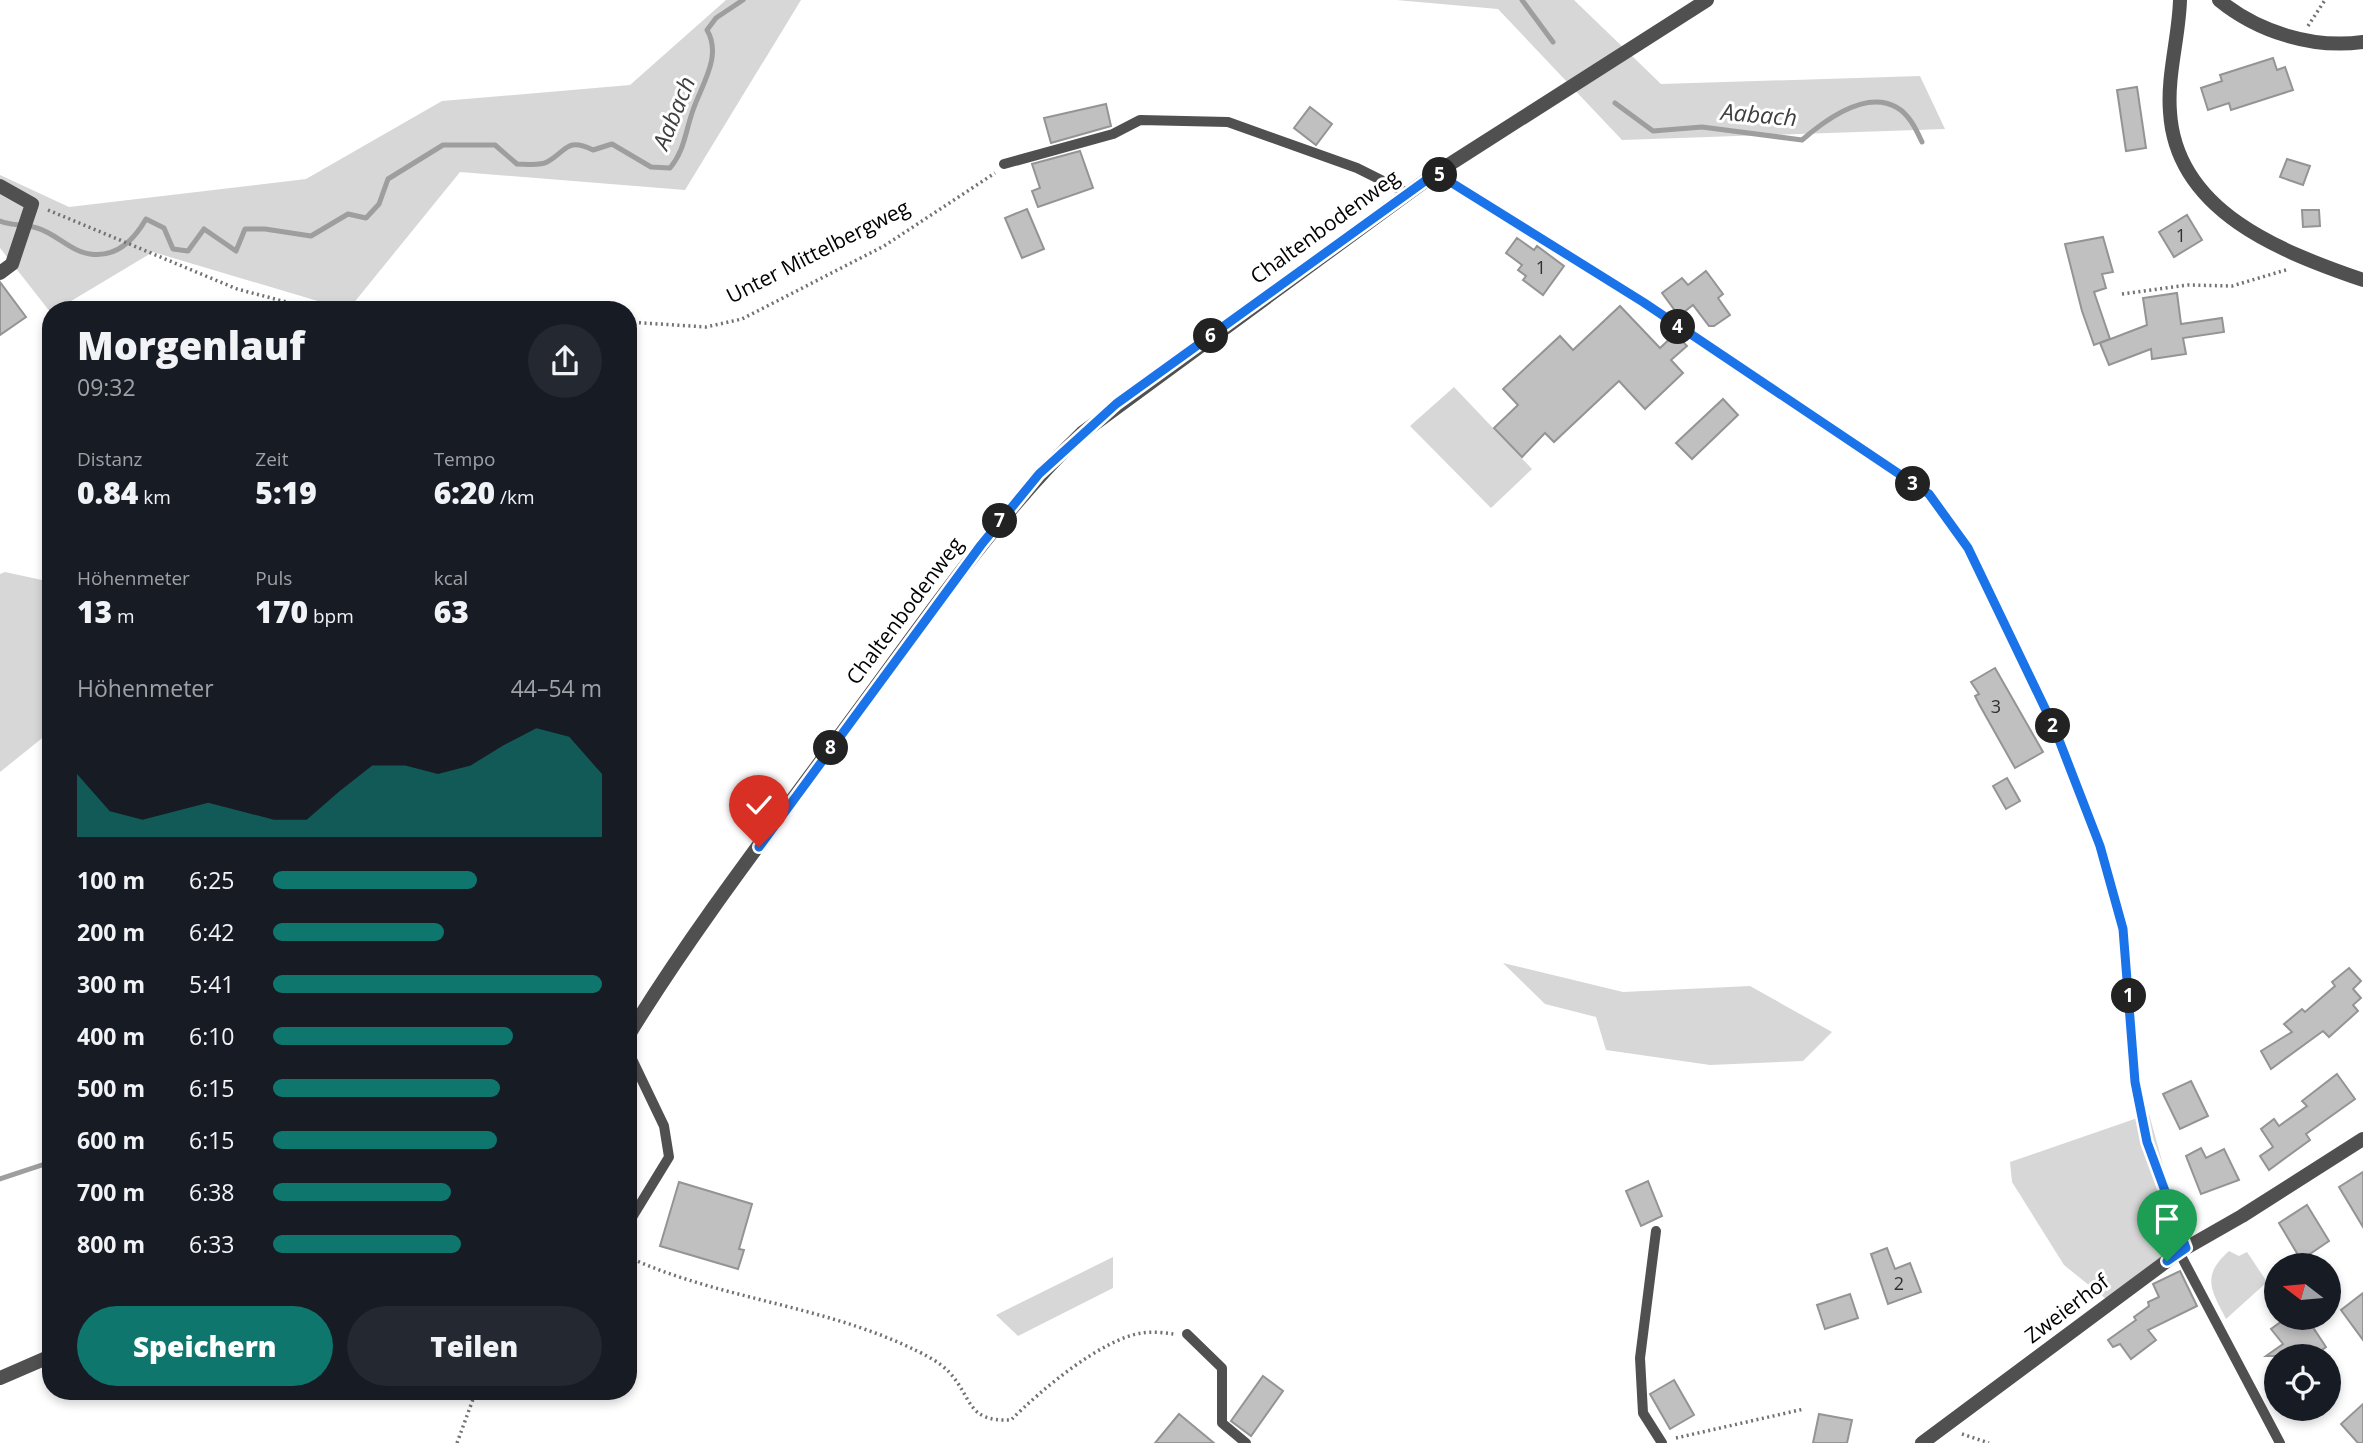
<!DOCTYPE html>
<html lang="de">
<meta charset="utf-8">
<style>
body{margin:0;font-family:"Open Sans",sans-serif;background:#242831;color:#f1f3f6;height:100vh;display:flex;flex-direction:column;font-size:26px;white-space:nowrap}
*{box-sizing:border-box;margin:0}
p{font-size:23px;color:#9ea1a6}
.icon{flex:none;width:38px;height:38px;fill:none;stroke:currentColor;stroke-width:2;stroke-linecap:round;stroke-linejoin:round}
.map{position:relative;flex:1;overflow:hidden}
.panel{position:absolute;left:42px;top:301px;width:595px;height:1099px;display:flex;flex-direction:column;background:#171b24;border-radius:28px;box-shadow:0 4px 10px #0003}
.panel>*{flex:none}
.needle{width:46px;rotate:286deg}
.tools{position:absolute;left:2264px;top:1253px;display:grid;gap:14px}
.tools a{display:grid;place-items:center;width:77px;height:77px;border-radius:50%;background:#171b24;box-shadow:0 4px 10px #0003;font-size:35px}
.pin{position:absolute;display:grid;place-items:center;width:60px;height:60px;color:#fff;margin:-72px -30px;border-radius:50% 50% 50% 0;rotate:-45deg;box-shadow:0 0 7px #0007}
.pin .icon{rotate:45deg}
.km{position:absolute;width:35px;height:35px;margin:-18px;border-radius:50%;background:#222;color:#fff;font-size:19px;line-height:35px;text-align:center}
.round{display:grid;place-items:center;flex:none;width:74px;height:74px;border-radius:37px;background:#242831}
.headline{display:flex;align-items:center;justify-content:space-between;height:119px;padding:0 35px}
h1{font-size:38px;font-weight:800;line-height:52px}
.metrics{display:grid;grid-template-columns:repeat(3,1fr);gap:10px;height:119px;padding:7px 35px}
.metrics div{display:grid;align-content:center}
.metrics b{font-size:30px;font-weight:800}
.metrics small{font-size:19px;font-weight:400}
.metrics p{font-size:19px}
.chart{height:196px;padding:14px 35px}
.chart p{display:flex;justify-content:space-between}
.chart svg{width:100%;height:126px;margin-top:7px;fill:#0f766e;opacity:.7}
.primary-button{display:flex;gap:14px;margin-top:auto;padding:14px 35px}
.primary-button a{flex:1;height:80px;border-radius:42px;background:#0f766e;color:#fff;font-size:28px;font-weight:800;line-height:80px;text-align:center}
.primary-button a+a{background:#242831;color:#f1f3f6}
ul{padding:0 35px;list-style:none;font-size:23px}
li{display:grid;grid-template-columns:112px 84px 1fr;align-items:center;height:52px}
li i{height:18px;border-radius:9px;background:#0f766e}
.map>svg:first-child{display:block}
</style>
<div class="map">
<svg width="2363" height="1443" viewBox="0 0 2363 1443">
<rect width="100%" height="100%" fill="#fff"/>
<g fill="#d7d7d7">
<path d="M726,0H801L685,190L460,172L348,310L153,252L51,313L0,248V175L69,207L306,179L442,101L630,85Z"/>
<path d="M1396,0H1574L1661,84L1920,76L1945,129L1622,140L1498,9Z"/>
<path d="M1454,387L1532,469L1491,508L1410,426Z"/>
<path d="M5,572L51,582V731L0,772V574Z"/>
<path d="M1503,963L1623,992L1750,986L1832,1032L1803,1061L1710,1065L1606,1050L1596,1017L1545,1004Z"/>
<path d="M2149,1114L2186,1248L2106,1299L2064,1265L2012,1182L2010,1162Z"/>
<path d="M2229,1251L2239,1256L2247,1252L2267,1282L2226,1319C2211,1290 2201,1276 2229,1251Z"/>
<path d="M1113,1257V1288L1018,1336L996,1315Z"/>
</g>
<g fill="none" stroke-linecap="round" stroke-linejoin="round">
<g stroke="#9e9e9e" stroke-width="5">
<path d="M1522,0L1553,42"/>
<path d="M1615,103L1653,131L1702,127L1802,140C1824,121 1865,90 1896,107C1909,114 1916,129 1922,142"/>
<path d="M0,221C13,226 24,224 37,228C55,233 72,252 90,254C117,258 134,240 146,219L164,228L173,249L188,251L204,229L236,251L245,229H265L311,236L348,214L366,218L379,204L388,179L443,145H495L517,164C526,164 540,166 547,162C567,151 566,137 593,150L612,144L651,167L670,168C684,151 685,134 692,113C700,87 723,57 707,30L716,18L743,0"/>
<path d="M0,1179L51,1162"/>
</g>
</g>
<g fill="#c0c0c0" stroke="#949494" stroke-width="2">
<path d="M2273,58L2277,70L2285,67L2293,90L2231,110L2229,103L2208,110L2201,88L2222,81L2220,75Z"/>
<path d="M2137,87L2146,148L2126,151L2117,90Z"/>
<path d="M1106,104L1111,126L1051,143L1044,118Z"/>
<path d="M1310,107L1332,124L1316,145L1294,128Z"/>
<path d="M1080,151L1093,188L1038,207L1032,191L1040,188L1032,164Z"/>
<path d="M2287,159L2310,166L2303,185L2280,177Z"/>
<path d="M1027,209L1044,249L1022,258L1005,218Z"/>
<path d="M2302,210H2319L2320,226L2303,227Z"/>
<path d="M2187,215L2202,240L2174,257L2159,232Z"/>
<path d="M2103,237L2113,272L2102,274L2106,288L2094,292L2110,339L2094,345L2082,311L2065,244Z"/>
<path d="M1517,238L1534,250L1537,246L1564,266L1543,295L1523,280L1526,276L1518,270L1522,265L1506,253Z"/>
<path d="M1706,271L1723,294L1718,298L1730,315L1714,326H1709L1693,305L1679,316L1662,293L1682,278L1688,285Z"/>
<path d="M0,282L26,317L0,335Z"/>
<path d="M2177,293L2181,324L2222,318L2224,332L2183,338L2186,354L2152,359L2151,349L2109,365L2100,343L2147,325L2143,298Z"/>
<path d="M1620,306L1660,348L1675,334L1687,346L1671,360L1683,373L1645,409L1619,381L1554,442L1545,433L1522,457L1494,428L1518,405L1503,389L1560,336L1573,350Z"/>
<path d="M1723,399L1738,415L1692,459L1676,443Z"/>
<path d="M1995,668L2043,752L2015,768L1979,704L1975,696L1979,694L1971,682Z"/>
<path d="M2007,778L2020,801L2006,809L1993,786Z"/>
<path d="M2349,968L2361,981L2353,989L2361,998L2353,1005L2358,1011L2329,1037L2323,1031L2271,1069L2261,1051L2292,1032L2284,1024L2302,1009L2305,1012L2335,986L2332,982Z"/>
<path d="M2337,1074L2355,1099L2306,1134L2310,1140L2269,1170L2260,1156L2273,1147L2261,1129L2274,1119L2279,1126L2307,1106L2302,1101Z"/>
<path d="M2191,1081L2208,1116L2180,1129L2163,1094Z"/>
<path d="M2201,1148L2206,1158L2224,1149L2239,1180L2201,1194L2186,1156Z"/>
<path d="M2363,1172V1227L2339,1187Z"/>
<path d="M1648,1181L1662,1216L1641,1226L1626,1191Z"/>
<path d="M679,1182L752,1204L739,1249L744,1250L738,1269L660,1246Z"/>
<path d="M2307,1205L2329,1241L2301,1260L2279,1223Z"/>
<path d="M1887,1248L1895,1269L1910,1263L1921,1292L1888,1304L1871,1254Z"/>
<path d="M2180,1271L2197,1306L2148,1330L2156,1340L2131,1359L2120,1344L2113,1347L2108,1340L2136,1320L2134,1317L2149,1306L2148,1302L2159,1297L2153,1284Z"/>
<path d="M2363,1293V1340L2341,1310Z"/>
<path d="M1850,1294L1858,1318L1825,1329L1817,1305Z"/>
<path d="M2286,1318H2293L2299,1326L2308,1320L2326,1347L2314,1356H2266L2283,1344L2271,1329Z"/>
<path d="M1263,1376L1283,1391L1251,1436L1231,1421Z"/>
<path d="M1674,1380L1694,1415L1670,1429L1650,1394Z"/>
<path d="M2363,1404V1443H2358L2341,1424Z"/>
<path d="M1179,1414L1214,1443H1155Z"/>
<path d="M1819,1414L1852,1420L1847,1443H1813Z"/>
</g>
<g fill="none" stroke-linecap="round" stroke-linejoin="round">
<g stroke="#727272" stroke-width="3.5" stroke-dasharray="2 3.5" stroke-linecap="butt">
<path d="M2308,26L2325,0"/>
<path d="M48,210L237,289L317,310"/>
<path d="M2122,294L2188,285L2232,286L2289,269"/>
<path d="M628,322L706,327L742,319L884,246L995,173"/>
<path d="M628,1257C719,1299 822,1305 913,1349C924,1354 941,1363 949,1372C973,1398 966,1422 1011,1420C1040,1391 1101,1339 1142,1333C1152,1331 1164,1333 1174,1334"/>
<path d="M1962,1434L1989,1443"/>
<path d="M1676,1438L1804,1409"/>
<path d="M457,1443L476,1391"/>
</g>
<g stroke="#505050" stroke-width="10">
<path d="M1004,164L1113,134L1140,120L1228,122L1357,168L1407,193"/>
<path d="M1436,173L1643,302L1929,494L1968,548L2054,727L2100,846L2124,929L2135,1082L2147,1142L2186,1248"/>
<path d="M628,1051L664,1126L669,1157L628,1224"/>
<path d="M1656,1231L1640,1358L1643,1413L1662,1443"/>
<path d="M2179,1252L2280,1443"/>
<path d="M1187,1334L1222,1368V1423L1246,1443"/>
</g>
<g stroke="#505050" stroke-width="14">
<path d="M2219,0C2258,32 2313,49 2363,42"/>
<path d="M0,186L32,204L12,264L0,273"/>
<path d="M628,1036C696,925 778,820 855,715C927,618 995,517 1082,433L1436,173L1707,0"/>
<path d="M0,1378L51,1356"/>
<path d="M1922,1443L2179,1252L2242,1216L2363,1139"/>
</g>
<path stroke="#505050" stroke-width="14" d="M2180,0C2179,37 2167,75 2170,112C2176,212 2282,252 2363,280"/>
</g>
<g fill="none" stroke-linecap="round" stroke-linejoin="round">
<g stroke="#fff" stroke-width="14">
<path id="route" d="M759,847L981,545L1039,474L1116,404L1436,173L1643,302L1929,494L1968,548L2054,727L2100,846L2123,929L2135,1082L2147,1142L2186,1248L2167,1261"/>
</g>
<use href="#route" stroke="#1a73e8" stroke-width="9"/>
</g>
<g text-anchor="middle" stroke-width="6" stroke-linejoin="round" paint-order="stroke">
<g font-size="18" fill="#303030">
<text x="2181" y="242">1</text>
<text x="1541" y="274">1</text>
<text x="1996" y="713">3</text>
<text x="1899" y="1290">2</text>
</g>
<g font-size="21" fill="#000" stroke="#fff">
<text transform="translate(1325 227) rotate(-36)" y="7">Chaltenbodenweg</text>
<text transform="translate(818 252) rotate(-27)" y="7">Unter Mittelbergweg</text>
<text transform="translate(905 611) rotate(-53)" y="7">Chaltenbodenweg</text>
<text transform="translate(2067 1309) rotate(-37)" y="7">Zweierhof</text>
</g>
<g font-size="23" font-style="italic" fill="#3f3f3f" stroke="#fff">
<text transform="translate(674 113) rotate(-68)" y="8">Aabach</text>
<text transform="translate(1759 115) rotate(5)" y="8">Aabach</text>
</g>
</g>
</svg>
<div class="tools">
<a><svg class="needle" viewBox="-14 -14 28 28"><path d="M0-13l5 13h-10z" fill="#e53935"/><path d="M0 13l5-13h-10z" fill="#9ea1a6"/></svg></a>
<a><svg class="icon" aria-label="locate" viewBox="0 0 24 24"><circle cx="12" cy="12" r="6"/><path d="M12 2v4M12 18v4M2 12h4M18 12h4"/></svg></a>
</div>
<div class="pin" style="left:2167px;top:1261px;background:#1e9e55"><svg class="icon" aria-label="arrive" viewBox="0 0 24 24"><path d="M6 21V4h12l-3 4 3 4H6"/></svg></div>
<div class="pin" style="left:759px;top:847px;background:#d93025"><svg class="icon" aria-label="check" viewBox="0 0 24 24"><path d="M5 12l5 5 9-10"/></svg></div>
<b class="km" style="left:2129px;top:996px">1</b>
<b class="km" style="left:2053px;top:726px">2</b>
<b class="km" style="left:1913px;top:484px">3</b>
<b class="km" style="left:1678px;top:327px">4</b>
<b class="km" style="left:1440px;top:175px">5</b>
<b class="km" style="left:1211px;top:336px">6</b>
<b class="km" style="left:1000px;top:521px">7</b>
<b class="km" style="left:831px;top:748px">8</b>
<section class="panel">
<div class="headline"><div><h1>Morgenlauf</h1><p>09:32</p></div><a class="round"><svg class="icon" aria-label="share" viewBox="0 0 24 24"><path d="M12 15V3M7 8l5-5 5 5M5 13v7h14v-7"/></svg></a></div>
<div class="metrics">
<div><p>Distanz</p><b>0.84<small> km</small></b></div>
<div><p>Zeit</p><b>5:19</b></div>
<div><p>Tempo</p><b>6:20<small> /km</small></b></div>
</div>
<div class="metrics">
<div><p>Höhenmeter</p><b>13<small> m</small></b></div>
<div><p>Puls</p><b>170<small> bpm</small></b></div>
<div><p>kcal</p><b>63</b></div>
</div>
<div class="chart"><p><span>Höhenmeter</span>44–54 m</p>
<svg viewBox="0 0 160 44" preserveAspectRatio="none"><path d="M0 44V22L10 35L20 38L30 35L40 32L50 35L60 38L70 38L80 28L90 19L100 19L110 22L120 19L130 12L140 6L150 9L160 22V44z"/></svg>
</div>
<ul>
<li><b>100 m</b>6:25<i style="width:62%"></i></li>
<li><b>200 m</b>6:42<i style="width:52%"></i></li>
<li><b>300 m</b>5:41<i style="width:100%"></i></li>
<li><b>400 m</b>6:10<i style="width:73%"></i></li>
<li><b>500 m</b>6:15<i style="width:69%"></i></li>
<li><b>600 m</b>6:15<i style="width:68%"></i></li>
<li><b>700 m</b>6:38<i style="width:54%"></i></li>
<li><b>800 m</b>6:33<i style="width:57%"></i></li>
</ul>
<div class="primary-button"><a>Speichern</a><a>Teilen</a></div>
</section>
</div>
